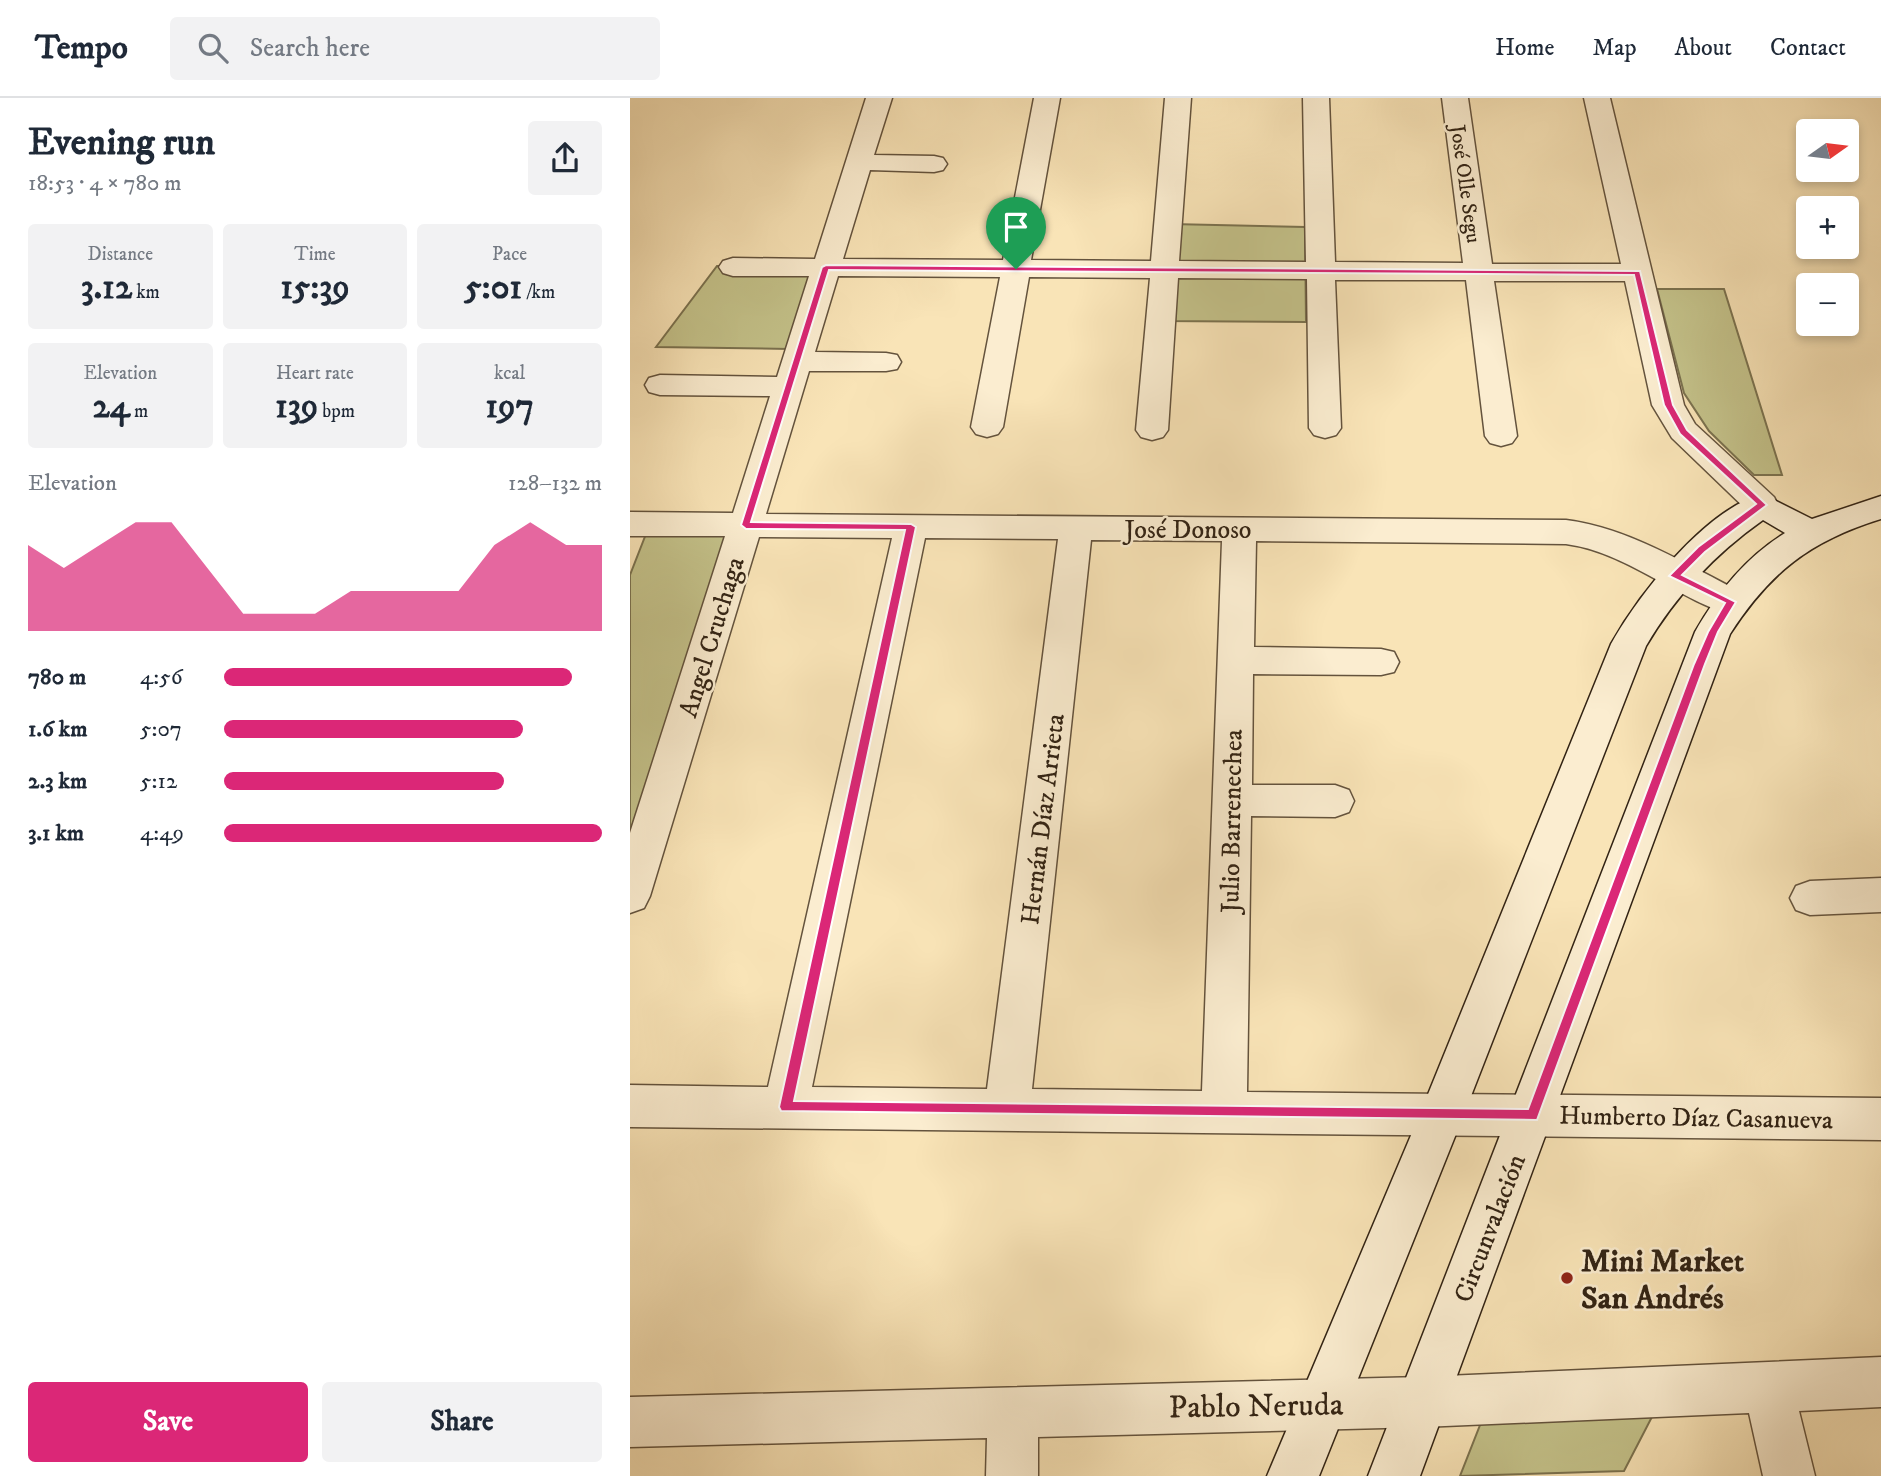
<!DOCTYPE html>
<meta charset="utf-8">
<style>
body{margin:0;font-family:"IM FELL DW Pica",serif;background:#f2f2f3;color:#1f2937;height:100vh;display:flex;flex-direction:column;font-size:26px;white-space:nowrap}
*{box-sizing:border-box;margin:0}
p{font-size:23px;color:#747a83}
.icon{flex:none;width:38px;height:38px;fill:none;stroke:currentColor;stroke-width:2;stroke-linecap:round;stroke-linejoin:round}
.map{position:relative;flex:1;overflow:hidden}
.panel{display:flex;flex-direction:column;background:#fff;width:630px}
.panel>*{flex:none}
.needle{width:46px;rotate:76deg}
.buttons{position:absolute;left:1166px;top:21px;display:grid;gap:14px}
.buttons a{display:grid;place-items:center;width:63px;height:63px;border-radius:7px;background:#fff;box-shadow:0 4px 10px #0003;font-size:35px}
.pin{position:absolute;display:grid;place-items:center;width:60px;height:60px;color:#fff;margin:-72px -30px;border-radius:50% 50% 50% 0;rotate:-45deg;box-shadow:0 0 7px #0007}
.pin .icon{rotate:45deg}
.round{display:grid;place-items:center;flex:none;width:74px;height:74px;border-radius:7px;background:#f2f2f3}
.head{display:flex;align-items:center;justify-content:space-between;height:119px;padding:0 28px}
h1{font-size:38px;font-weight:700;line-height:52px}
.stats{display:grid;grid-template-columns:repeat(3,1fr);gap:10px;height:119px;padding:7px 28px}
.stats div{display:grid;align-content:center;border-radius:7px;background:#f2f2f3;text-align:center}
.stats b{font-size:35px;font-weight:700}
.stats small{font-size:19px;font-weight:400}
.stats p{font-size:19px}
.chart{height:196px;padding:14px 28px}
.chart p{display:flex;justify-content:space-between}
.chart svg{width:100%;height:126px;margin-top:7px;fill:#db2777;opacity:.7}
.primary-button{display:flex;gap:14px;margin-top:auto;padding:14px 28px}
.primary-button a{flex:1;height:80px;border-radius:7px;background:#db2777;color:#fff;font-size:28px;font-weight:700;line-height:80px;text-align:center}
.primary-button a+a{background:#f2f2f3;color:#1f2937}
ul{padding:0 28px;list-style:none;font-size:23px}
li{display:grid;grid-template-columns:112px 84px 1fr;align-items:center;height:52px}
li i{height:18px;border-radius:9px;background:#db2777}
header{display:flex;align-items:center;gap:42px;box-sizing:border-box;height:98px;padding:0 35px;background:#fff;border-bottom:2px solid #e0e1e3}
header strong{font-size:33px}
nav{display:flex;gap:38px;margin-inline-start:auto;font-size:24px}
.search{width:490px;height:63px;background:#f2f2f3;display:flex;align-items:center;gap:18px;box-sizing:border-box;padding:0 24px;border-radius:7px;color:#747a83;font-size:26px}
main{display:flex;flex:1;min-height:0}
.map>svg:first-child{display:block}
</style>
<header>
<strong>Tempo</strong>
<div class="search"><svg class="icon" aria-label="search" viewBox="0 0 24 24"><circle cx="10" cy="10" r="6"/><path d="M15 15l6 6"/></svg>Search here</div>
<nav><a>Home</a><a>Map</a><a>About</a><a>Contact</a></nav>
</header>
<main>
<section class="panel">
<div class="head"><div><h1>Evening run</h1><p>18:53 · 4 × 780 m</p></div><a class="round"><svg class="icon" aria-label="share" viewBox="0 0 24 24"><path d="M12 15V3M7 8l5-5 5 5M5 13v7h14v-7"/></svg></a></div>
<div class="stats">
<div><p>Distance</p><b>3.12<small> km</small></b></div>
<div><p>Time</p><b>15:39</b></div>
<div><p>Pace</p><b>5:01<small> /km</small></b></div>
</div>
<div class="stats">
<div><p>Elevation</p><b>24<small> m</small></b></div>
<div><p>Heart rate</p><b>139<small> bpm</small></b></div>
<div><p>kcal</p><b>197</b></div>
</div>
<div class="chart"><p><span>Elevation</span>128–132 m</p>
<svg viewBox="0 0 160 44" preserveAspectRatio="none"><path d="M0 44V14L10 22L20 14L30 6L40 6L50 22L60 38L70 38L80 38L90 30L100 30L110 30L120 30L130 14L140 6L150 14L160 14V44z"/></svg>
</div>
<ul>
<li><b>780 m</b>4:56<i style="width:92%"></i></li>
<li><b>1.6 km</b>5:07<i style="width:79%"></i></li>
<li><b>2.3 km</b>5:12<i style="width:74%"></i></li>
<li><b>3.1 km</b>4:49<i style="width:100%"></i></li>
</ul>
<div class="primary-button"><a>Save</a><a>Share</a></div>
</section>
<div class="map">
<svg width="1251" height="1378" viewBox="0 0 1251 1378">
<rect width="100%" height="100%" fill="#f9e4b7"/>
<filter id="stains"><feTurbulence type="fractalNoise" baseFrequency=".00286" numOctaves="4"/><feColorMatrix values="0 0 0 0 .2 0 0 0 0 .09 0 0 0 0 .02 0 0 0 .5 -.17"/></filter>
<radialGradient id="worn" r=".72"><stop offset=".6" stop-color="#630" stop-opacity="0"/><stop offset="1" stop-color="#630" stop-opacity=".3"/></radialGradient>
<g fill="#c4c28a" stroke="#7b724f" stroke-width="2">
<path d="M541,126L675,129L676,224L531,223Z"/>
<path d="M87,168H189L159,251L26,249Z"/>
<path d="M1027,191H1094L1152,377H1124L1079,333L1054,295Z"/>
<path d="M16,436L101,438L0,734V477Z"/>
<path d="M1025,1313L994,1373L830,1378L854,1317Z"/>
</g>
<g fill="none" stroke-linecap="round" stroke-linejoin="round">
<g stroke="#64533d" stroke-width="3">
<g id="street">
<path d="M236,0H262L244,57L304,58L313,60L317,66L313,72L304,74L240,72L213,161L373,162L404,0H430L401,162L521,163L535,0H561L549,163L676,164L673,0H699L705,164L833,165L812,0H838L862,166H991L954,0H980L1054,307L1065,326L1144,399L1148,407L1144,415L1132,418L1120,415L1042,340L1022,307L995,183H864L887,338L882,345L871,348L860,345L855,338L836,182H705L711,330L706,337L695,340L684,337L679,330L677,181L548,180L538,332L533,339L522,342L511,339L506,332L520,180L399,179L373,329L368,336L357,339L346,336L341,329L370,179L208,178L185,254L256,255L267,257L271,264L267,271L256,273H179L136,416L936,422C999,430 1057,467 1113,495L1118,504L1113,513L1101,517C1044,499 996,454 936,446L626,443L624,549L751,551L764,554L769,564L764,574L751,577L623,576L622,687H705L719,692L724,703L719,714L705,719L621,718L617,994L1251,1000V1042L0,1029V987L138,989L262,440L129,439L20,798L14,810L0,815V735L95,438H0V414L103,415L140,298L30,297L19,294L15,287L19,280L30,277L147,279L179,178H103L93,175L89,169L93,163L103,160L185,161ZM295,440L428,441L357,991L182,989ZM461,442L592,443L572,993L402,991Z"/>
<path d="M1251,780V814L1180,817L1166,812L1160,800L1166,788L1180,783Z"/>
<path d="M1251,1259V1309L1169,1313L1185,1378H1133L1119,1315L792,1329L408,1339V1378H356L357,1340L0,1349V1299L792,1279Z"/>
</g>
</g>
<g stroke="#322314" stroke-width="3">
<path id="secondary" d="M1132,396L1182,421L1251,398V421C1180,443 1140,474 1100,536L790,1378H738L1065,534C1087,495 1116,459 1155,435L1133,422C1085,456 1046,497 1016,548L834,1016L689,1378H637L790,1016L981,546C1009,496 1075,412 1132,396Z"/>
</g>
<use href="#street" fill="#fbedd0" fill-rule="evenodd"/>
<use href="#secondary" fill="#fbedd0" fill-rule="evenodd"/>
</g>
<path fill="#db2777" stroke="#fff" stroke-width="2" fill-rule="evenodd" d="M196,167L1010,173L1043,307L1057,332L1137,407L1075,454L1052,477L1106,504L1088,534L1075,566L907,1022L151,1013L149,1009L275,432L116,431L111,427L192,169ZM199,172L1004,177L1034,307L1050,336L1126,406L1068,449L1039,478L1095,505L1078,534L1064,566L898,1011L164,1003L286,429L281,426L121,424Z"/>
<circle fill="#8f2418" stroke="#fbedd0" stroke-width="2.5" cx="937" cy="1180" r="7"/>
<g text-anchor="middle" stroke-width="5" stroke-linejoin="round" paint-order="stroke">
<g font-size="21" fill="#322314" stroke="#fbedd0">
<text transform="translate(836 86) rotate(82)" y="7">José Olle Segu</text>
</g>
<g font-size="26" fill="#322314" stroke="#fbedd0">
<text x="558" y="440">José Donoso</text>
<text transform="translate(81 539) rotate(-73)" y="9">Angel Cruchaga</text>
<text transform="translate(412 721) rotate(-83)" y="9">Hernán Díaz Arrieta</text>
<text transform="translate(601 723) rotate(-89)" y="9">Julio Barrenechea</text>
<text transform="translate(1066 1019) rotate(1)" y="9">Humberto Díaz Casanueva</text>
<text transform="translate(859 1130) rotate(-69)" y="9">Circunvalación</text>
</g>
<g font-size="32" font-weight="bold" fill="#322314" stroke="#fbedd0" text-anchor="start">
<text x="951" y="1173">Mini Market<tspan x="951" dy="37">San Andrés</tspan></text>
</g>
<g font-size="32" fill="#322314" stroke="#fbedd0">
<text transform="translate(626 1307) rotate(-1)" y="11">Pablo Neruda</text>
</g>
</g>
<rect width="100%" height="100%" filter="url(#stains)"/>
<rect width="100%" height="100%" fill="url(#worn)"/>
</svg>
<div class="buttons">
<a><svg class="needle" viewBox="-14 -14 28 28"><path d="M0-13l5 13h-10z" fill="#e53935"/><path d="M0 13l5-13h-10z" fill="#747a83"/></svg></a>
<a>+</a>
<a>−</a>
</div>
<div class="pin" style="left:386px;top:171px;background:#1e9e55"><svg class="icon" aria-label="arrive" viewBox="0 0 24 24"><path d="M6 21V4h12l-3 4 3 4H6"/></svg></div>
</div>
</main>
